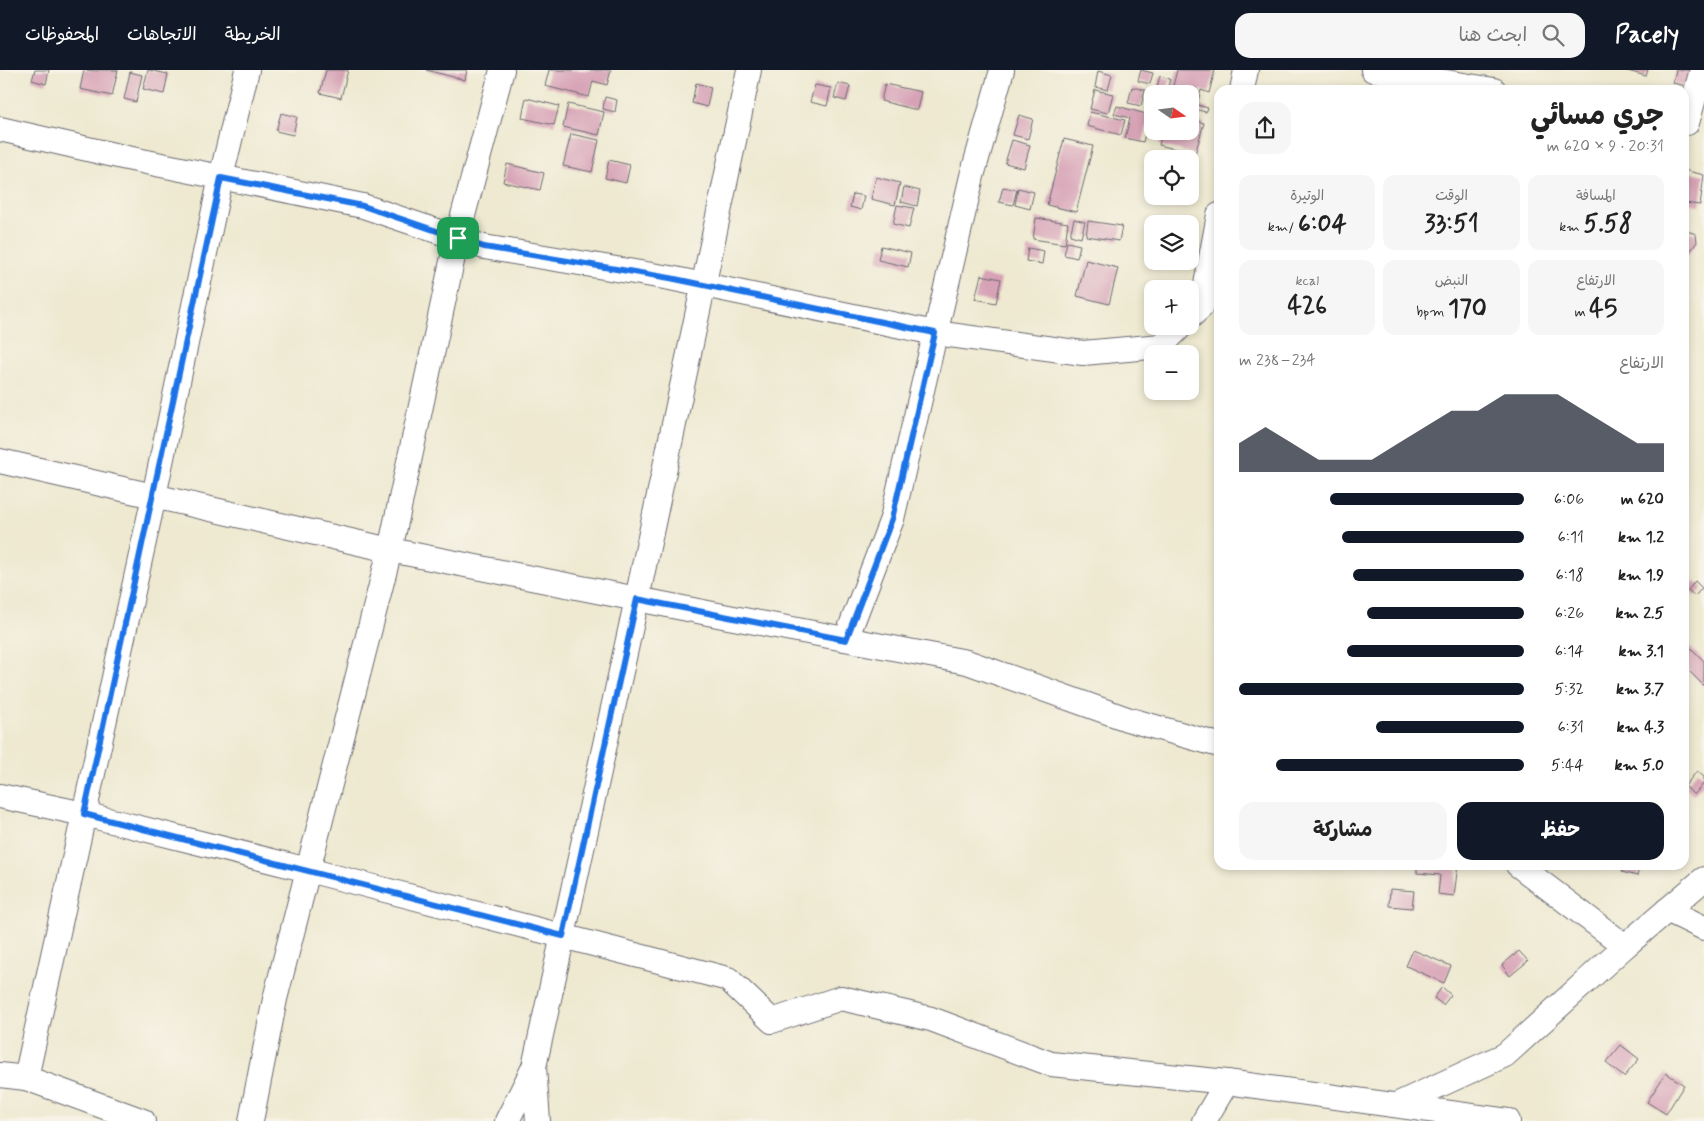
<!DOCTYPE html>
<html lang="ar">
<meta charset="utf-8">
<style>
body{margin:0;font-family:Mynerve,"Playpen Sans Arabic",sans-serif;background:#f6f6f6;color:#222;direction:rtl;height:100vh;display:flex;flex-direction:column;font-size:19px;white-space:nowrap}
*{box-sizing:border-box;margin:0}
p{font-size:16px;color:#767676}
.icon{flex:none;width:28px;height:28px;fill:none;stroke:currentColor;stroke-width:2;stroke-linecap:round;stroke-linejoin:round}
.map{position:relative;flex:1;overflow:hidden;direction:ltr}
.details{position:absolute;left:1214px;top:15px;width:475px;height:785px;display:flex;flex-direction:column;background:#fff;border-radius:15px;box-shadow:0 2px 8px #0003;direction:rtl}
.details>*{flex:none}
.needle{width:32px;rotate:104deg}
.fabs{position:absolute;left:1144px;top:15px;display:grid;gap:10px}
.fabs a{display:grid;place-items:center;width:55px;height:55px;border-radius:10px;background:#fff;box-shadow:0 2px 8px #0003;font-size:25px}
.pin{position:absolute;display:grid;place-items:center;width:42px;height:42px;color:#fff;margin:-21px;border-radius:10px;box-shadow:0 2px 8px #0006}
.round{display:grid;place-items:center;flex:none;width:52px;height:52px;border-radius:15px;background:#f6f6f6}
.overview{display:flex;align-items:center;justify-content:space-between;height:85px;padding:0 25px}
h1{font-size:28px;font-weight:700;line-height:38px}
.figures{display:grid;grid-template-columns:repeat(3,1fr);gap:8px;height:85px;padding:5px 25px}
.figures div{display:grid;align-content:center;border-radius:12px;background:#f6f6f6;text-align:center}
.figures b{font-size:25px;font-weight:700}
.figures small{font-size:14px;font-weight:400}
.figures p{font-size:14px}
.chart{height:140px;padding:10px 25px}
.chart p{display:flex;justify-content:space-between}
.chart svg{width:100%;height:90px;margin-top:5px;fill:#111827;opacity:.7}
.primary-button{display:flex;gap:10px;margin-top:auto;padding:10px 25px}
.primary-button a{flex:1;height:58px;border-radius:15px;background:#111827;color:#fff;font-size:20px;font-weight:700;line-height:58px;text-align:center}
.primary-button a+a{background:#f6f6f6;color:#222}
ul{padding:0 25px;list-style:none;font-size:16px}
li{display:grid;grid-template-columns:80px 60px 1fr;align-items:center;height:38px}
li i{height:12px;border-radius:6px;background:#111827}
header{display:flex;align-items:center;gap:30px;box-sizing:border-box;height:70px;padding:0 25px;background:#111827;color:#fff}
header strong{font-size:24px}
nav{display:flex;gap:28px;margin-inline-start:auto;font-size:18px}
.search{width:350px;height:45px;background:#f6f6f6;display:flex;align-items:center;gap:12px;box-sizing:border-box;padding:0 18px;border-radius:15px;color:#767676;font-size:19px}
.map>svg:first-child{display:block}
</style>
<header>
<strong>Pacely</strong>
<div class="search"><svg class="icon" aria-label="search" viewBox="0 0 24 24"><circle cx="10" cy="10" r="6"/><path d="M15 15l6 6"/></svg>ابحث هنا</div>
<nav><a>الخريطة</a><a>الاتجاهات</a><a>المحفوظات</a></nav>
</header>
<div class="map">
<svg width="1704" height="1051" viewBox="0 0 1704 1051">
<rect width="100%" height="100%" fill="#f7f3e8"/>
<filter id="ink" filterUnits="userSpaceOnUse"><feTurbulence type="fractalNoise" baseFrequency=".02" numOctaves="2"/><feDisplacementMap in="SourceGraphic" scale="10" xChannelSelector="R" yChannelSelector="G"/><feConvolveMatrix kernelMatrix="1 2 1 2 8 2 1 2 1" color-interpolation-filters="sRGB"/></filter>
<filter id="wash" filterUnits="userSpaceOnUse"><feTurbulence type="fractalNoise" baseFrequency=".0096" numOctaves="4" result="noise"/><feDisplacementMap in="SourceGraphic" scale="20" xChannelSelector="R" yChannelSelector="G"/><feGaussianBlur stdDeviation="1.12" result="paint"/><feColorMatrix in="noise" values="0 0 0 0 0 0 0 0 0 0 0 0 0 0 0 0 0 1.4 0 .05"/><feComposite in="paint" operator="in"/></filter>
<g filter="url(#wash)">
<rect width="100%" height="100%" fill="#eee9d0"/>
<g id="blocks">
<g fill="#d7a2b6">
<path d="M35,0H49L46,14L32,10Z"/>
<path d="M84,0L98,1L99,0H118L112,26L80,19Z"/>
<path d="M148,0L168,4L164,24L143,19Z"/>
<path d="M326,0H348L341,28L320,23Z"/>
<path d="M426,0H467L465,10Z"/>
<path d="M549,0H611L607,15L593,11L589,27L545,16Z"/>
<path d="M1141,0L1153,3L1150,14L1138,11Z"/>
<path d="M1177,0H1215L1209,23L1201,20L1197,35L1208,38L1206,42L1190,38V24H1171Z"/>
<path d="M1624,0H1648L1646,6Z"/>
<path d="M1676,0H1700L1696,18L1673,13Z"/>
<path d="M1098,1L1112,5L1108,20L1095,17Z"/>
<path d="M130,2L142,5L136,32L124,29Z"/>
<path d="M1160,6L1170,9L1166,24H1155Z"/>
<path d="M696,13L711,17L707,37L692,33Z"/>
<path d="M838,13L850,16L846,31L834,28Z"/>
<path d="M885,14L921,22L917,40L881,31Z"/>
<path d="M815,15L831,18L827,36L810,32Z"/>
<path d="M1132,17L1145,20L1141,36L1128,33Z"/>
<path d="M1095,20L1113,24L1108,43L1090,39Z"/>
<path d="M605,27L617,30L615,42L603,39Z"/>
<path d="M526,28L559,36L554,55L522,48Z"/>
<path d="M568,34L604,42L599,65L563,57Z"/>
<path d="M1117,36L1150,45L1143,72L1125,68L1130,48L1114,44Z"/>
<path d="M1090,42L1125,50L1121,65L1087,56Z"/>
<path d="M281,43L297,47L293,65L276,61Z"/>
<path d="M1019,45L1033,49L1028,69L1013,65Z"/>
<path d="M1190,49L1204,53L1195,84L1159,75L1163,61H1190Z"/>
<path d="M571,64L599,70L592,102L563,96Z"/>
<path d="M1064,69L1093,76L1076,142L1047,135Z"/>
<path d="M1012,70L1030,75L1024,98L1005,93Z"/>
<path d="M609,90L630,95L626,113L605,108Z"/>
<path d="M507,94L544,103L540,120L503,112Z"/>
<path d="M1684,100L1704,105L1700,135L1684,133Z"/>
<path d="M876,107L900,113L895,135L871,129Z"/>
<path d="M904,117L920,121L917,136L901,132Z"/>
<path d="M1003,117L1017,120L1013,135L999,132Z"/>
<path d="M1018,118L1034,122L1030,139L1015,135Z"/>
<path d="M853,124L864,126L861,140L850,137Z"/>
<path d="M897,135L914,138L909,158L893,154Z"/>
<path d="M1036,148L1068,153L1065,174L1033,169Z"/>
<path d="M1074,149L1085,152L1081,168L1070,165Z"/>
<path d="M1088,151L1122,156L1119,171L1086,166Z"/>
<path d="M1684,160L1696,164L1697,172L1684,190Z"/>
<path d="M1067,172L1080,175L1077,188L1064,185Z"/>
<path d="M881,176L911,183L908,197L878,190Z"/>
<path d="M1028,178L1044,181L1042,194L1026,191Z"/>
<path d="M1086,190L1118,198L1109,234L1077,226Z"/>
<path d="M981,205L1001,209L996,233L975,229Z"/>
<path d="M1695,511L1702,518L1695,526L1688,520Z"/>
<path d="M1685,572L1704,591V616L1684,596Z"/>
<path d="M1697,701L1704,707V713L1694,725L1685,716Z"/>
<path d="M1417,795H1458L1454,826L1438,824L1440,805L1417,803Z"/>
<path d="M1624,795H1640L1637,806L1622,802Z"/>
<path d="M1390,819L1414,821L1412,838L1389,836Z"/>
<path d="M1413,880L1451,896L1444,913L1406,896Z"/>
<path d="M1519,881L1528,891L1510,906L1502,895Z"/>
<path d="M1442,917L1451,925L1443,935L1434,928Z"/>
<path d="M1621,975L1639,989L1624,1007L1606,993Z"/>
<path d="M1666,1003L1684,1015L1666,1044L1647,1032Z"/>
</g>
</g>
</g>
<g filter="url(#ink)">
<use href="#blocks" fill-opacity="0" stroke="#69686f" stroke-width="1"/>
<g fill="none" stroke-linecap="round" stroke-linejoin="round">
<g stroke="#69686f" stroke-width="26">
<g id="minor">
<path d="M1373,0L1494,20"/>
<path d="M1242,20L1246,0"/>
<path d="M1687,53L1702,0"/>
<path d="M0,59L127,88L363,136L484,177L670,208L935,263L1083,283L1161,276L1181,256"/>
<path d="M1190,247L1202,236L1219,145"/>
<path d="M0,391L390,480L723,546L967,592L1127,649L1219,675"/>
<path d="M846,569L892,449L972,106L1002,0"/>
<path d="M0,726L84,744L308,800L728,909L772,951L841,928L931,949L1051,994L1227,1012L1508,1051"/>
<path d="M1518,795L1625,876"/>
<path d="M1667,840L1704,858"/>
<path d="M534,997L637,529L749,0"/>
<path d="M0,1005L26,1008L143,1051"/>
<path d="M26,1008L154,426L221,107L247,0"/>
<path d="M1396,1035L1505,985L1625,876L1704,809"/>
<path d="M251,1051L275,929L390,480L457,168L502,0"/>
<path d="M507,1051L534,997L538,1051"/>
<path d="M1204,1051L1227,1012"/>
</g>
</g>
<use href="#minor" stroke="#fff" stroke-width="24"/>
</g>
</g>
<g fill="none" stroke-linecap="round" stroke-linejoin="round" filter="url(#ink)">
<g stroke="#fff" stroke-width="10">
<path id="route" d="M221,108L363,136L484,177L670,208L935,263L892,449L846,570L637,529L563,866L84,744Z"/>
</g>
<use href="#route" stroke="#1a73e8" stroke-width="6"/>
</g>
</svg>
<div class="fabs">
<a><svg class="needle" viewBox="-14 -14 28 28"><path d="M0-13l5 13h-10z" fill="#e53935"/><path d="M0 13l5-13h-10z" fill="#767676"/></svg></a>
<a><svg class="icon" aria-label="locate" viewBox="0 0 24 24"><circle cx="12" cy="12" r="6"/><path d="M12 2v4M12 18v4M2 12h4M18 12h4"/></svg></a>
<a><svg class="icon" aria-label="layers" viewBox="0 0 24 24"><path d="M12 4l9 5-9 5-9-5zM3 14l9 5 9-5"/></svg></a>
<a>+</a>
<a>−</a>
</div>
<div class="pin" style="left:458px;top:168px;background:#1e9e55"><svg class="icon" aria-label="arrive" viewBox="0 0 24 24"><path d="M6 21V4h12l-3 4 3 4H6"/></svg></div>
<section class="details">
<div class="overview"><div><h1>جري مسائي</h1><p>20:31 · 9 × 620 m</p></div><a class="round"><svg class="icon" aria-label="share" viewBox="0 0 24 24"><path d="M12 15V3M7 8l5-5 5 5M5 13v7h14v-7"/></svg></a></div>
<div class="figures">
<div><p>المسافة</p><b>5.58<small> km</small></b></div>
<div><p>الوقت</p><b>33:51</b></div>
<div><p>الوتيرة</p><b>6:04<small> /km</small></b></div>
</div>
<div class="figures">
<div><p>الارتفاع</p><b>45<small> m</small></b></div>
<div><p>النبض</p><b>170<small> bpm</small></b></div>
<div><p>kcal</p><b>426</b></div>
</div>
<div class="chart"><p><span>الارتفاع</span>234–238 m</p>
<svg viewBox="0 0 160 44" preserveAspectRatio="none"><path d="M0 44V30L10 22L20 30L30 38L40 38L50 38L60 30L70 22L80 14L90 14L100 6L110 6L120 6L130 14L140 22L150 30L160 30V44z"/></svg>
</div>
<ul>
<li><b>620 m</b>6:06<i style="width:68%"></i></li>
<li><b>1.2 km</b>6:11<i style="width:64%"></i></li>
<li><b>1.9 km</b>6:18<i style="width:60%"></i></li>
<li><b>2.5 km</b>6:26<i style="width:55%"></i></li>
<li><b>3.1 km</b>6:14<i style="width:62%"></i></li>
<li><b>3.7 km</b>5:32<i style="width:100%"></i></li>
<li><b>4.3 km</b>6:31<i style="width:52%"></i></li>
<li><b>5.0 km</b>5:44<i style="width:87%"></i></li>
</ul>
<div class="primary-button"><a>حفظ</a><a>مشاركة</a></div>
</section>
</div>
